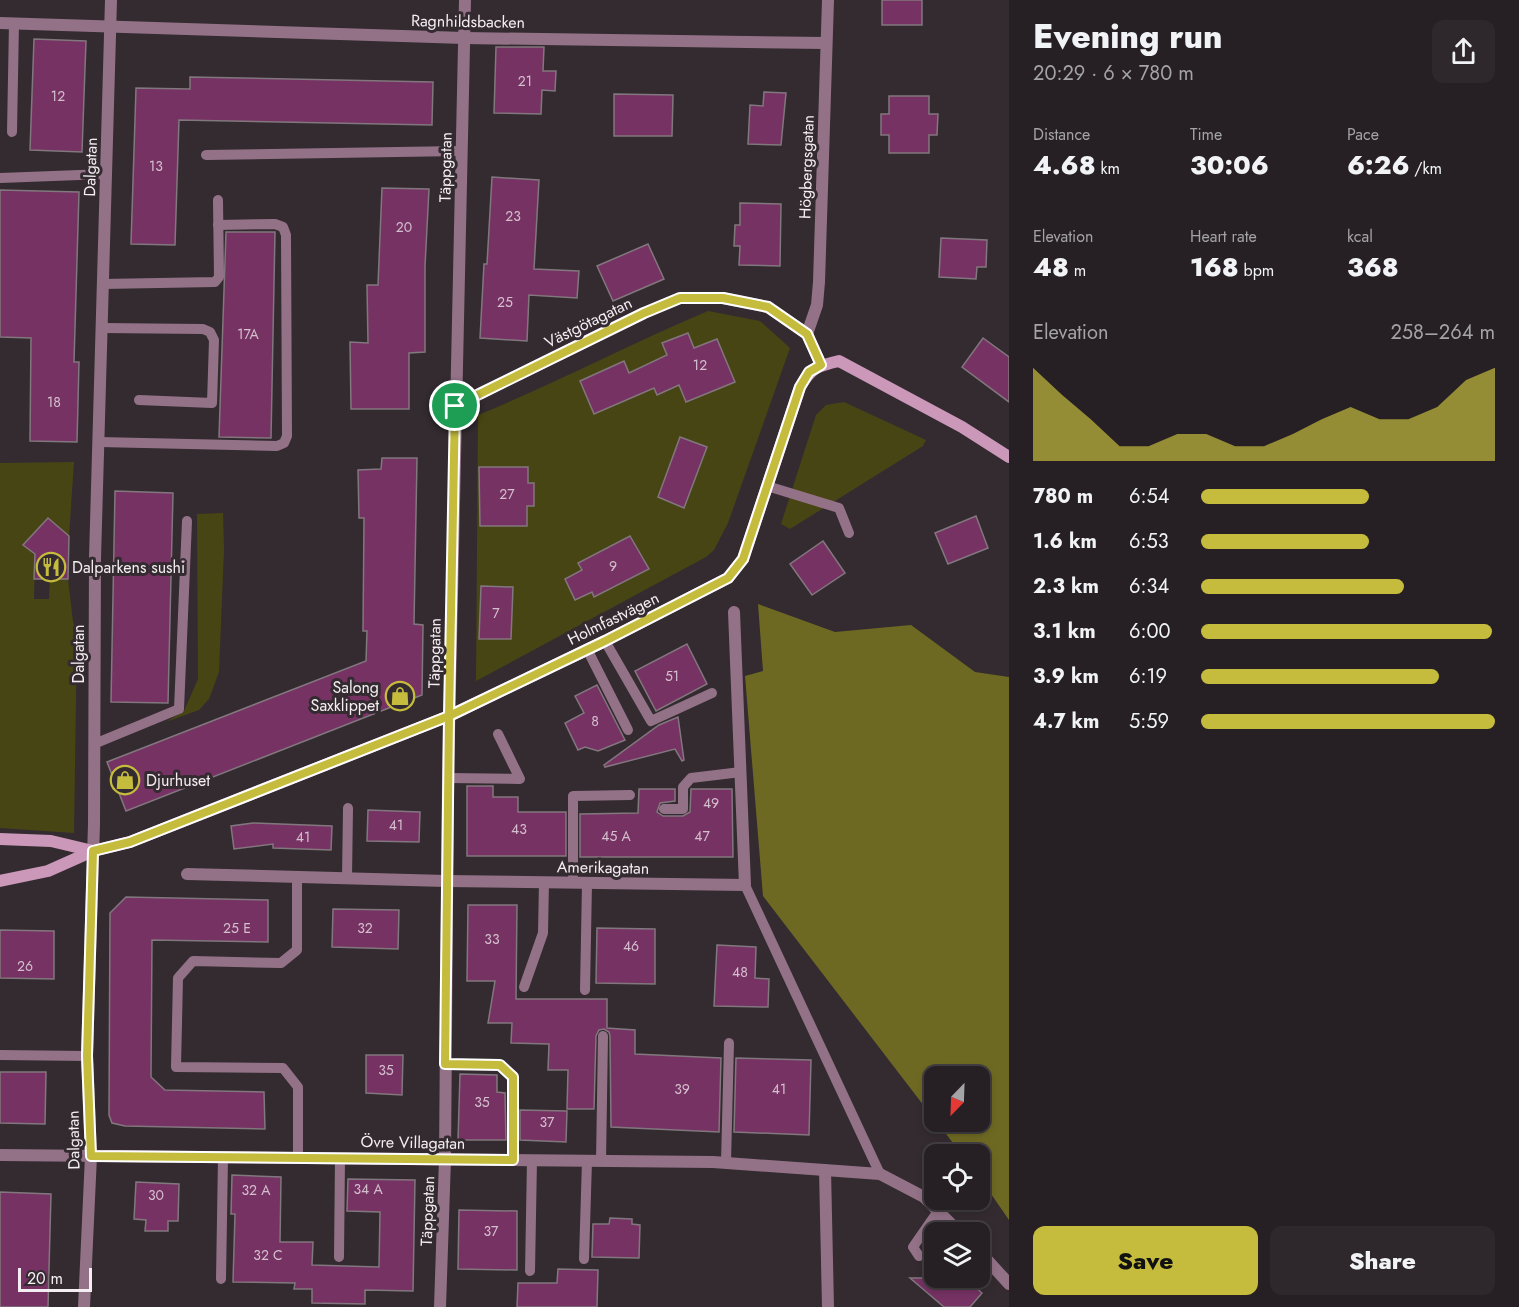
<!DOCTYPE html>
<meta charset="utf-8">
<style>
body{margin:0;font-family:Jost,sans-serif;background:#2e282c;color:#f1f3f6;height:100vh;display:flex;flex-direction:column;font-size:22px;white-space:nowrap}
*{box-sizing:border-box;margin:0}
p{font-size:20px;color:#a4a3a6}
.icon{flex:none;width:33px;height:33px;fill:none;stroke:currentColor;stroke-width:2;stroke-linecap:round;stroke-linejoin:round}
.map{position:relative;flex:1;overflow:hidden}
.drawer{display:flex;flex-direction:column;background:#262024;width:510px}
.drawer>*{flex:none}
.needle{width:39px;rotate:203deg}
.fabs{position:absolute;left:924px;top:1066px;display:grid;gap:12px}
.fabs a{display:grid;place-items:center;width:66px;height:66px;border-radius:12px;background:#262024;box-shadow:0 3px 9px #0003,0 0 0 2px #423e41;font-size:30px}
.scale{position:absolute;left:18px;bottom:15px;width:74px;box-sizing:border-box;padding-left:6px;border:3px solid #f4eef2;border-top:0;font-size:16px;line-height:21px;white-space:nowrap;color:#f4eef2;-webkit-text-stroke:4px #332b30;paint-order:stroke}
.pin{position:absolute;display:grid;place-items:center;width:51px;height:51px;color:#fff;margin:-26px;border:3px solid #fff;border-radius:50%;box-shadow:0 2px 6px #0007}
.round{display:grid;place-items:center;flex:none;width:63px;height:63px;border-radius:12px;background:#2e282c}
.head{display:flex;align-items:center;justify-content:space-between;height:102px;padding:0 24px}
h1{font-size:33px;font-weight:800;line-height:45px}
.figures{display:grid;grid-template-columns:repeat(3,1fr);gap:9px;height:102px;padding:6px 24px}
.figures div{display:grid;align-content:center}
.figures b{font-size:26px;font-weight:800}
.figures small{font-size:16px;font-weight:400}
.figures p{font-size:16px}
.chart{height:168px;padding:12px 24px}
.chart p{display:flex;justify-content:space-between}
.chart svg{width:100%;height:108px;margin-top:6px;fill:#c5bc3d;opacity:.7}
.button{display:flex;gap:12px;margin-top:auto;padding:12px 24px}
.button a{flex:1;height:69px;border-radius:12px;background:#c5bc3d;color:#111;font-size:24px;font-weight:800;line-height:69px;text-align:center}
.button a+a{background:#2e282c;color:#f1f3f6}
ul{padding:0 24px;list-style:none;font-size:20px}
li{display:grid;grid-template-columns:96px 72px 1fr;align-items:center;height:45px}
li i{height:15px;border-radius:8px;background:#c5bc3d}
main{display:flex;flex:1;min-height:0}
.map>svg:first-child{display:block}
</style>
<main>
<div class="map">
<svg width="1009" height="1307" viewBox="0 0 1009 1307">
<rect width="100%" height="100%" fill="#332b30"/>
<g fill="#484514">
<path d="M708,311L760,321L790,348L728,523L714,550L706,557L476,681L478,415C556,383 630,344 708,311Z"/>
<path d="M844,402L926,440L923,446L790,529L781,524L816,415L826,405Z"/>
<path d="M74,462L69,536L48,518L23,544L35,554L34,599H49L50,579H68L73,622L77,631L74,833L0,828V463Z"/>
<path d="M223,513L224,550L219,672L209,699L199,710L166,722L184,711L198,679L197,514Z"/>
</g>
<path fill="#6e6922" d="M758,604L835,632L911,625L975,672L1009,677V1220L980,1178V1155H962L937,1122H980V1077H934V1119L763,896L745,676L763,671Z"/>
<g fill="#763263" stroke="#82777e" stroke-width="1.5">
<rect x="882" y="0" width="40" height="25"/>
<path d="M34,39L86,41L82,152L30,150Z"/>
<path d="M496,47H544L543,71H556L555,91L542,90L541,114L494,113Z"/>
<path d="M190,77L433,82L432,125L179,120L175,245L131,244L136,88L190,89Z"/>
<path d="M764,92L786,93L781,145L748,144L750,105L763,106Z"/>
<path d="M614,94L673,95L672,136H614Z"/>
<path d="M889,96H929V114H938L937,135H929V153H889V135H881V114H889Z"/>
<path d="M492,177L539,180L534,269L579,271L577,298L529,295L527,341L480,338L484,264H487Z"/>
<path d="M382,188L429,189L425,266V352L409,353V409H351L350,342L368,343L367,285H378Z"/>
<path d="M0,190L79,192L74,362H79L77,442L30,441L31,338L0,337Z"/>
<path d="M740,203L781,204L780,266L739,265L740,246H734L735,225H740Z"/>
<path d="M226,232H275L271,438L219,437Z"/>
<path d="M941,238L987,240L986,267H977L976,279L939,277Z"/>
<path d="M648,244L664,279L613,301L597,266Z"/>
<path d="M688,333L694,348L717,339L735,382L686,402L679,385L657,395L654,388L594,414L580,381L624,361L629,373L667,355L662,343Z"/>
<path d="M983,338L1009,357V402L962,367Z"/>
<path d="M680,437L707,447L684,508L658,497Z"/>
<path d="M382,458H417L414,624L423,625L422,695L126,811L107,762L366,661L367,631H363L364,518H359L358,470L381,469Z"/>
<path d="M479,467H528V483H534V506H527V526H480Z"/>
<path d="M115,491L173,493L168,703L111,702Z"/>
<path d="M976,516L988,548L948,564L935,533Z"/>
<path d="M48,518L69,536L68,579H34L35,554L23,545Z"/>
<path d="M630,536L649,569L594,597L592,592L575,600L565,579L582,570L578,563Z"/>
<path d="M823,541L845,573L812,595L790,564Z"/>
<path d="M481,586L513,587L511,639H479Z"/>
<path d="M687,644L707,684L656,711L635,671Z"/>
<path d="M597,685L625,740L598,751L585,747L578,750L565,723L584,713L575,696Z"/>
<path d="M678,717L684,760L682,761L675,749L605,767L604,765L659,725Z"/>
<path d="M467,786H493V797H518V812H566V856H467Z"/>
<path d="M639,789H675V801L660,803L657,812L663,816H683L690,812L691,789H732L733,857H580V814L638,813Z"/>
<path d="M368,810L420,812L419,842L367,841Z"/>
<path d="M253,823L332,826L331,850L273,848V844L234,849L231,826Z"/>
<path d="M126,897L268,900V942L152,940L151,1077L165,1090L264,1092L265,1129L125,1126L112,1123L109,1115L110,913Z"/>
<path d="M468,905H517L516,999H607V1028L635,1030V1054L721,1058L719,1132L611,1127L610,1036L609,1032L604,1029L599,1030L596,1036L594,1109H567L568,1070H548L549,1044L511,1043L512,1023H488L495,981H467Z"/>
<path d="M333,909L399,910L398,949L332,947Z"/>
<path d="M597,928L655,929V984L596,983Z"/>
<path d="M0,930L54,931V979L0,978Z"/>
<path d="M717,945L756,947L755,978L769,979L768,1007L714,1006Z"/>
<path d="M366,1055H403L402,1095L366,1093Z"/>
<path d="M736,1058L811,1060L809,1135L734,1132Z"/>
<path d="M0,1072H46L45,1124L0,1123Z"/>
<path d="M460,1074L497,1075V1092L505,1093L506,1140H458Z"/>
<path d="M520,1110L567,1111L566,1142L520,1140Z"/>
<path d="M232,1175L281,1177L280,1242H313L312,1265L379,1267L380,1212L347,1211L348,1179L415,1180L413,1291L365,1290V1304L312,1303V1289H294L295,1283L233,1282L235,1214H231Z"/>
<path d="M136,1182L179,1184L178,1221H168V1231H145L146,1220L134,1219Z"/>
<path d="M0,1192L51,1194L48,1307H0Z"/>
<path d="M459,1210L517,1211V1270L458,1269Z"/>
<path d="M610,1218L632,1219V1224L640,1225L639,1258L592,1257L593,1224H609Z"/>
<path d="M558,1269L598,1270L597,1307H517L518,1283H557Z"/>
<path d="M910,1278H965L982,1293L970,1307H944Z"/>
</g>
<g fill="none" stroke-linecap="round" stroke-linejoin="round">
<g stroke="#937287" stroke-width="10">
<path d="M12,132L14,23"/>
<path d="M206,155L461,151"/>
<path d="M0,178L106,174"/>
<path d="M103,284L215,282L219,277L218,200"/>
<path d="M102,328L203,329L210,332L214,340L212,403L139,400"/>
<path d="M99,442L277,446L284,443L287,436L286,235L283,227L275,224L218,225"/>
<path d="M767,486L839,508L849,533"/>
<path d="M605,641L651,721L712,693"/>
<path d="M587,649L628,730"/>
<path d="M94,744L179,709L187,521"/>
<path d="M448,778L520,779L498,734"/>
<path d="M664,809H683V787L691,778L741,772"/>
<path d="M297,877V950L281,963L193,961L178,978L176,1067L283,1068L298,1087V1158"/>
<path d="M347,878L348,808"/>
<path d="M573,883V796L630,795"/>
<path d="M745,885L880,1174"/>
<path d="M524,987L543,933L544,882"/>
<path d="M585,990L587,883"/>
<path d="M0,1055L87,1056"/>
<path d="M445,1064L500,1065L513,1078V1160"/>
<path d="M601,1161L603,1036"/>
<path d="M726,1162L729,1043"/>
<path d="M919,1256L913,1247L938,1211"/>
<path d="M339,1257L340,1158"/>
<path d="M584,1259L587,1161"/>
<path d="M530,1271L532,1160"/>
<path d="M221,1279L223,1157"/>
</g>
<g stroke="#937287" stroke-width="12">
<path d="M0,23L464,38L825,43"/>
<path d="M807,334L817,305L819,282L828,0"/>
<path d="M455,406L644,313L680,298H723L768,307L807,334L821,365"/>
<path d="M187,874L446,881L745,885L734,612"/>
<path d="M0,1155L713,1162L880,1174L924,1197L960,1233"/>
<path d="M825,1170L828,1307"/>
<path d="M980,1252L1009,1284"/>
<path d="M84,1307L91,1156L87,1056L94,824L95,558L111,0"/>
<path d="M440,1307L445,1159L448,778L465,0"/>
</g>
<g stroke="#cc98ba" stroke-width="12">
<path d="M0,839L51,841L93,851"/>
<path d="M0,881L48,871L93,851L130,842L449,716L605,641L728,578L743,559L800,387C811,368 817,366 839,361L962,427L1009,457"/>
</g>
</g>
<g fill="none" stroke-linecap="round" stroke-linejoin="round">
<g stroke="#fff" stroke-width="12">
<path id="route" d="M455,406L449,716L130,842L93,851L87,1056L91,1156L513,1160V1077L500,1065L445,1064L449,716L605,641L728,578L743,559L800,387L809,372L821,365L807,334L768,307L723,298H680L644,313L455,406"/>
</g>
<use href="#route" stroke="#c5bc3d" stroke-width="8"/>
</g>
<defs>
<g id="restaurant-ring" transform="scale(1.5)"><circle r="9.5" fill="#332b30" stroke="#c5bc3d" stroke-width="1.5"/><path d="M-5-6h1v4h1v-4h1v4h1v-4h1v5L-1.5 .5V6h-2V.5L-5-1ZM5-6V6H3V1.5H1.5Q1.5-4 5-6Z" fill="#c5bc3d"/></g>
<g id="shop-ring" transform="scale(1.5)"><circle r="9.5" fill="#332b30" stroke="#c5bc3d" stroke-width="1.5"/><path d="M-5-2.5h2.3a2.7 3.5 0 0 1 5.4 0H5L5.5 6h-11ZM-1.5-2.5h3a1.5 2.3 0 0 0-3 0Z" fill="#c5bc3d"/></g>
</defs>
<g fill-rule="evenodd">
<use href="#restaurant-ring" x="51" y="567"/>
<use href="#shop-ring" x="400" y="696"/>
<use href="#shop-ring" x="125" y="780"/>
</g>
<g text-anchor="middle" stroke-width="6" stroke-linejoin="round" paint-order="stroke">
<g font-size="14" fill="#d4bfce">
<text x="525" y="86">21</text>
<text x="58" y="101">12</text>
<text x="156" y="171">13</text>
<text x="513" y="221">23</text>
<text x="404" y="232">20</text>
<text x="505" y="307">25</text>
<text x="248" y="339">17A</text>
<text x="700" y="370">12</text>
<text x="54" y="407">18</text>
<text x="507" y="499">27</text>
<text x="613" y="571">9</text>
<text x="496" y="618">7</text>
<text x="672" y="681">51</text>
<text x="595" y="726">8</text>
<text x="711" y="808">49</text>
<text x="396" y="830">41</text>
<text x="519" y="834">43</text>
<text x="616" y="841">45 A</text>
<text x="702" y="841">47</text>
<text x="303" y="842">41</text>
<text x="237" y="933">25 E</text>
<text x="365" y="933">32</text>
<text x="492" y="944">33</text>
<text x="631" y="951">46</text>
<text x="25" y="971">26</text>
<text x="740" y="977">48</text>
<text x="386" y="1075">35</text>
<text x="682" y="1094">39</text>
<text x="779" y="1094">41</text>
<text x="482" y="1107">35</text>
<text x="547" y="1127">37</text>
<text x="368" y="1194">34 A</text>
<text x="256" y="1195">32 A</text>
<text x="156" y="1200">30</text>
<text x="491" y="1236">37</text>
<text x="268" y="1260">32 C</text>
</g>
<g font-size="16" fill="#f4eef2" stroke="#332b30">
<text transform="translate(468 21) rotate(1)" y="6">Ragnhildsbacken</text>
<text transform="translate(90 167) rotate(-88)" y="6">Dalgatan</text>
<text transform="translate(445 167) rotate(-89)" y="6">Täppgatan</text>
<text transform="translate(806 167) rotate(-88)" y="6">Högbergsgatan</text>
<text transform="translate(588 322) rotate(-26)" y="6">Västgötagatan</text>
<text transform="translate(613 618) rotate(-26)" y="6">Holmfastvägen</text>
<text transform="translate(434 653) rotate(-89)" y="6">Täppgatan</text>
<text transform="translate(78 654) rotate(-90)" y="6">Dalgatan</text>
<text transform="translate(603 867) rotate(1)" y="6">Amerikagatan</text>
<text transform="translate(73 1140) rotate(-91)" y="6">Dalgatan</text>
<text transform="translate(413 1142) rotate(1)" y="6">Övre Villagatan</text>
<text transform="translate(427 1211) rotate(-88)" y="6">Täppgatan</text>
</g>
<g font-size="16" fill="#f4eef2" stroke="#332b30" text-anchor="start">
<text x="72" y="573">Dalparkens sushi</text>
<text x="379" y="693" text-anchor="end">Salong<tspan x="379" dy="18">Saxklippet</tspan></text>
<text x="146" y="786">Djurhuset</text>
</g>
</g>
</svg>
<div class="fabs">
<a><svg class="needle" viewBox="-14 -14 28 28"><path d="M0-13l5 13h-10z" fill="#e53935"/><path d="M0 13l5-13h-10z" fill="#a4a3a6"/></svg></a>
<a><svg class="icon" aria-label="locate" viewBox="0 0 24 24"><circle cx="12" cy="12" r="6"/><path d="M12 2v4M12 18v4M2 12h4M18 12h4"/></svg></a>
<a><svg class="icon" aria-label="layers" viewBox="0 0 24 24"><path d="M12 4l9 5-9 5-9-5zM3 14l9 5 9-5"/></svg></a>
</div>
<div class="scale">20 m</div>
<div class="pin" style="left:455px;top:406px;background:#1e9e55"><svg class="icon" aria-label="arrive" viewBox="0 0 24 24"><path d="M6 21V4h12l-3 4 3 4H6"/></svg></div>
</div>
<section class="drawer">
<div class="head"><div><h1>Evening run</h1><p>20:29 · 6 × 780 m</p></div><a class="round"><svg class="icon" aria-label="share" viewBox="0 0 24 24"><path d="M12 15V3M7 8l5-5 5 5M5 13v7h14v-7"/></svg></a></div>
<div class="figures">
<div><p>Distance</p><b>4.68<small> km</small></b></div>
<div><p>Time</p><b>30:06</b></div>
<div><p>Pace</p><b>6:26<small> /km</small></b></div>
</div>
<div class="figures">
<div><p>Elevation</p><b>48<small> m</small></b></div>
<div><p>Heart rate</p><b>168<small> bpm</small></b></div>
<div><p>kcal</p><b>368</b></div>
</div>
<div class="chart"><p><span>Elevation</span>258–264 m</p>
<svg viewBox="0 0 160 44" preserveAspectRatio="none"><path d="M0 44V6L10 17L20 27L30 38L40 38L50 33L60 33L70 38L80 38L90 33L100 27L110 22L120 27L130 27L140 22L150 11L160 6V44z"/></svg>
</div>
<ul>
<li><b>780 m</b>6:54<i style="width:57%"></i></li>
<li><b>1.6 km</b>6:53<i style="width:57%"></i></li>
<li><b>2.3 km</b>6:34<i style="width:69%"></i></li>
<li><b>3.1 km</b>6:00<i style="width:99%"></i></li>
<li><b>3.9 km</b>6:19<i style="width:81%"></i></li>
<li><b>4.7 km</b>5:59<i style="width:100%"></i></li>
</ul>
<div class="button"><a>Save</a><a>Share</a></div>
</section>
</main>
